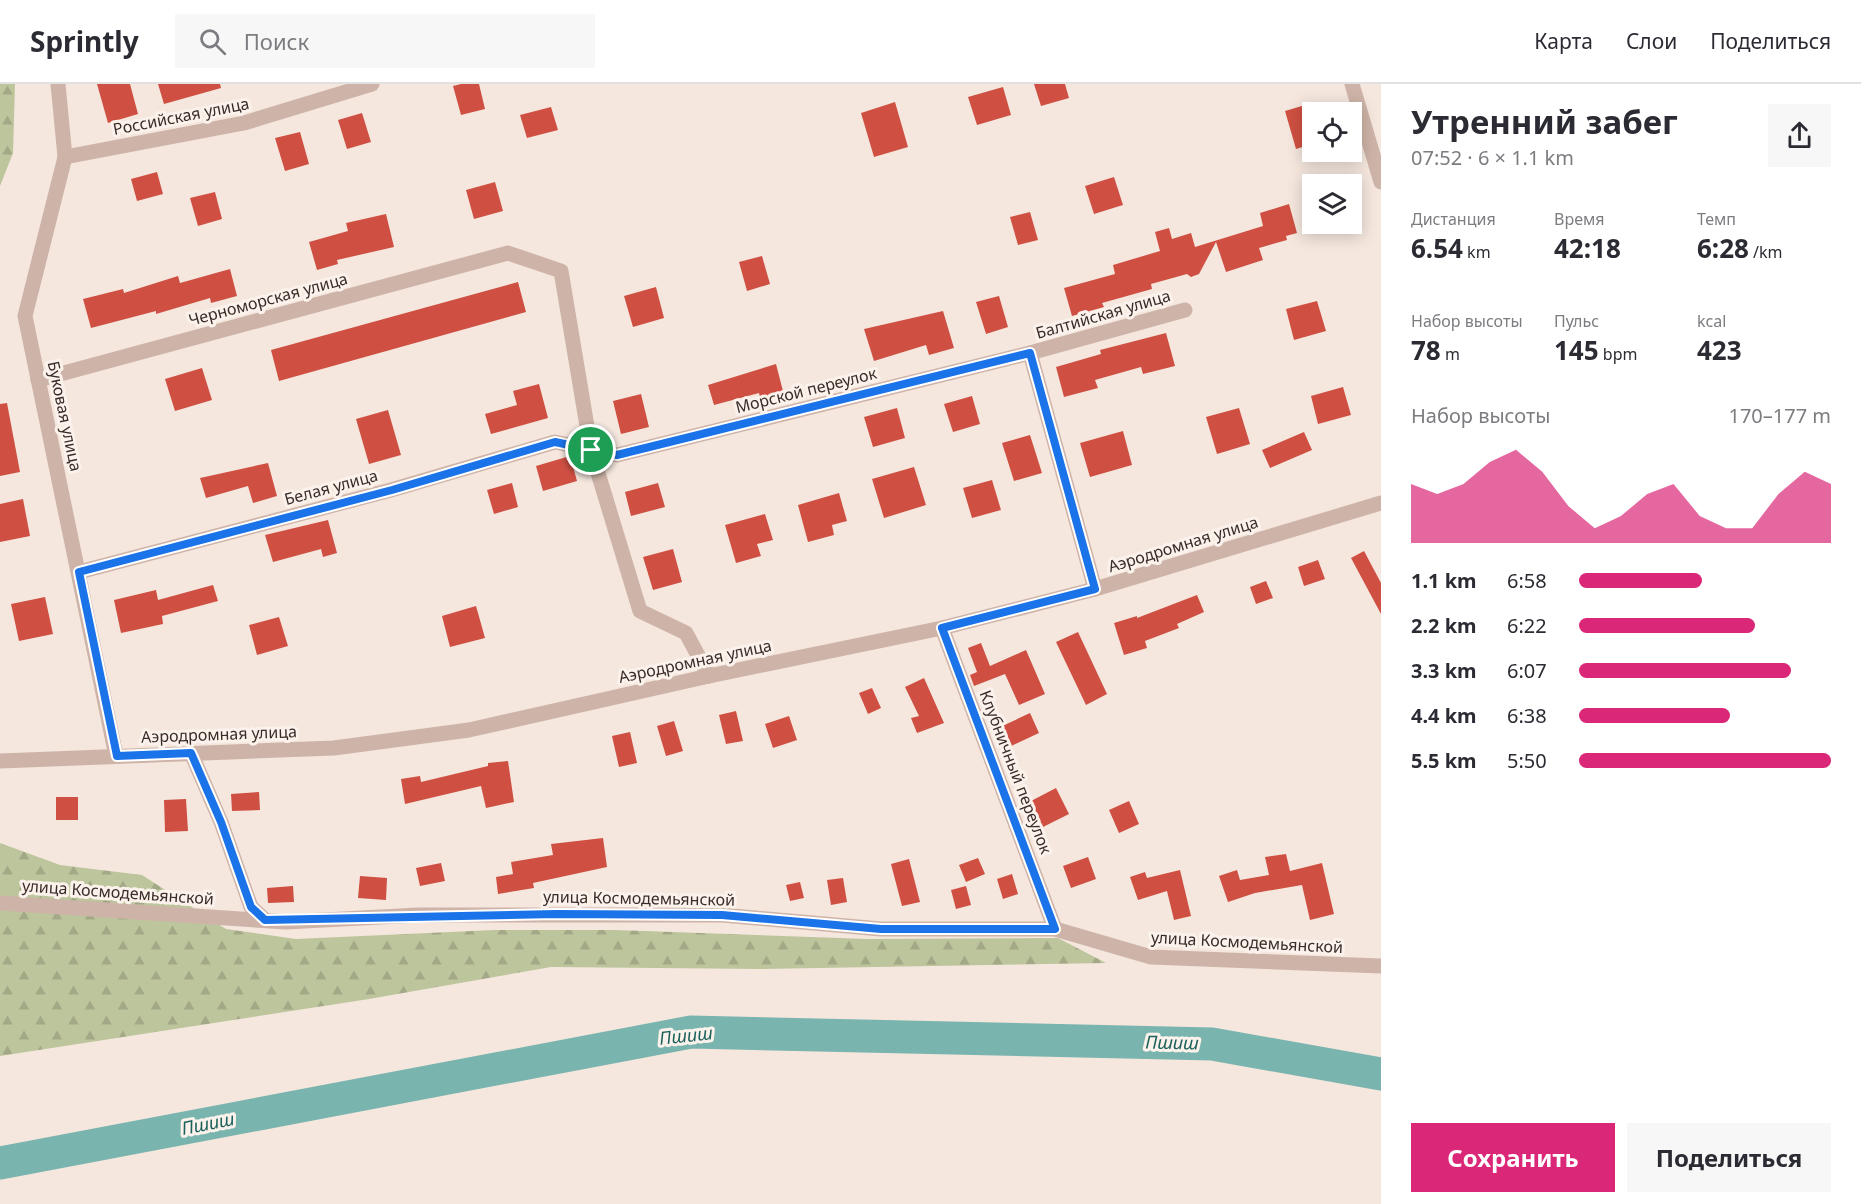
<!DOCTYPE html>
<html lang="ru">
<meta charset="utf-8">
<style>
body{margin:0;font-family:"Noto Sans",sans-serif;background:#f7f7f7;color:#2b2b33;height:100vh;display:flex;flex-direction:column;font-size:22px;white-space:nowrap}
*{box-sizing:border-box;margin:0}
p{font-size:20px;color:#7c7c81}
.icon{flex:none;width:33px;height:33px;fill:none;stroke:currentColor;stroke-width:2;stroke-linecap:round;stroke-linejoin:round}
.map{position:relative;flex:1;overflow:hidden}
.drawer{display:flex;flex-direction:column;background:#fff;width:480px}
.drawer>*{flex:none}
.fabs{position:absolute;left:1302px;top:18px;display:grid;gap:12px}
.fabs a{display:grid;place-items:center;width:60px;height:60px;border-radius:0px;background:#fff;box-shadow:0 3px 15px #0003;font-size:30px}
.pin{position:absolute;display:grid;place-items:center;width:51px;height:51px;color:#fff;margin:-26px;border:3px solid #fff;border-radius:50%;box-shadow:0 2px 6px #0007}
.round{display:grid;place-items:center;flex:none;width:63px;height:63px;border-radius:0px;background:#f7f7f7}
.overview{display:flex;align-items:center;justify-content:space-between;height:102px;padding:0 30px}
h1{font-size:33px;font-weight:700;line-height:45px}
.figures{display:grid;grid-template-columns:repeat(3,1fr);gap:9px;height:102px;padding:6px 30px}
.figures div{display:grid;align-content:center}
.figures b{font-size:26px;font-weight:700}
.figures small{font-size:16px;font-weight:400}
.figures p{font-size:16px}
.chart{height:168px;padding:12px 30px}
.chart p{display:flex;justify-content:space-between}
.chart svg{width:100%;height:108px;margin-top:6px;fill:#db2777;opacity:.7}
.action{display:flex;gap:12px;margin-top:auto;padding:12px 30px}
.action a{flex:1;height:69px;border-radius:0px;background:#db2777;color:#fff;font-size:24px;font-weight:700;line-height:69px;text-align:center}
.action a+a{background:#f7f7f7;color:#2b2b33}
ul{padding:0 30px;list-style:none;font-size:20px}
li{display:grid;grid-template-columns:96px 72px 1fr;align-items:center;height:45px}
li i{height:15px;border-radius:8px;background:#db2777}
header{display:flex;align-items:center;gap:36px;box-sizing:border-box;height:84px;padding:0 30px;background:#fff;border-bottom:2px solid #e1e1e2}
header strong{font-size:28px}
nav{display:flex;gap:33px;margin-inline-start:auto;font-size:21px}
.search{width:420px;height:54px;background:#f7f7f7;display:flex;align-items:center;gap:15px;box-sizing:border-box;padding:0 21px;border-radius:0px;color:#7c7c81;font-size:22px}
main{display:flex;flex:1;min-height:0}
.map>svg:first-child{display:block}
</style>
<header>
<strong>Sprintly</strong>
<div class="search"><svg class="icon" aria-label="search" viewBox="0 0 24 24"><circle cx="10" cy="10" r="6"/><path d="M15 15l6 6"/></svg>Поиск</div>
<nav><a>Карта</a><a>Слои</a><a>Поделиться</a></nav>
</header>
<main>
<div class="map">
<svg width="1381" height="1120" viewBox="0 0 1381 1120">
<defs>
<pattern id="forest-firs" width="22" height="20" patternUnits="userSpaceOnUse" patternTransform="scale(1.5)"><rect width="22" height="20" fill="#bdc59c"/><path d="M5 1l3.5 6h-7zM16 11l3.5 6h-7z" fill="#a3a986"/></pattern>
</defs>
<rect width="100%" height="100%" fill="#f5e7de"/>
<g fill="url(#forest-firs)">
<path d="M0,0H15L13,69L0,102Z"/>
<path d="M0,759L60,781L142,791L226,845L296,855L494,846H616L867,855L1058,854L1106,879L760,885L551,883L369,915L0,972Z"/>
</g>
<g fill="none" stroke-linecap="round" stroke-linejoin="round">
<path stroke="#7ab4ae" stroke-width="33" d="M0,1079L691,948L1212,960L1381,990"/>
</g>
<g fill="#cf5042">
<path d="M97,0H130L138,30L108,39Z"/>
<path d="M158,0H220L221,4L164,20Z"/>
<path d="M461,0H479L485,25L461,31L453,2Z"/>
<path d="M1034,0H1065L1069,14L1041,22Z"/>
<path d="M1003,3L1011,31L977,41L968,13Z"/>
<path d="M895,18L908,63L874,73L861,29Z"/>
<path d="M1312,19V60L1296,65L1285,27Z"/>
<path d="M551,23L558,46L527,54L520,31Z"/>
<path d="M362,29L371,58L347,65L338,36Z"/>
<path d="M300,48L309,80L285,87L275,54Z"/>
<path d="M157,88L163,110L137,117L131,95Z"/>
<path d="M1114,93L1123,121L1094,130L1085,102Z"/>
<path d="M495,98L503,127L474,135L466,106Z"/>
<path d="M215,108L222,135L198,142L190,114Z"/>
<path d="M1289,120L1297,149L1286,152L1287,156L1259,164L1263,176L1226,188L1216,158L1199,190L1191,193L1187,190L1151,200L1152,205L1102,219L1104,223L1072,232L1064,204L1115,190L1113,181L1160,167L1155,148L1169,144L1172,155L1191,149L1195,163L1263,142L1260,129Z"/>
<path d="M1030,128L1038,156L1018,161L1010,133Z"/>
<path d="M386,130L394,163L337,176L338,180L317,186L309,158L348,147L346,139Z"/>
<path d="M762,172L770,200L747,207L739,178Z"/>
<path d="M230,185L237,212L211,219L210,214L156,230V227L91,244L83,215L123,205L124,209L178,192L180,199Z"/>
<path d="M518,198L526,228L279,297L271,266Z"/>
<path d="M656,203L664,234L633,243L624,212Z"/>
<path d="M999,212L1008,243L986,250L976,218Z"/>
<path d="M1317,217L1326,247L1294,256L1286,225Z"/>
<path d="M943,227L954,264L929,271L926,261L874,277L864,245Z"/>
<path d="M1166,249L1175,282L1143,290L1141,283L1095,296L1098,304L1064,313L1056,283L1101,270L1100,266Z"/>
<path d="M776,280L784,311L761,317L759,309L714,321L708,301Z"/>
<path d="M202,284L212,316L175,327L165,295Z"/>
<path d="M539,300L548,334L491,350L485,330L517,321L513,307Z"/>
<path d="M1343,303L1351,331L1318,340L1311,312Z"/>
<path d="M641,310L649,343L621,350L613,317Z"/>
<path d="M972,312L980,340L953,348L944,320Z"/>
<path d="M7,319L20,388L0,392V320Z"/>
<path d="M897,324L905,354L873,363L864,333Z"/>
<path d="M1239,324L1250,360L1217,370L1206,333Z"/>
<path d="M388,326L401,371L369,380L356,335Z"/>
<path d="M1123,347L1132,381L1090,393L1080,359Z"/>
<path d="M1304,348L1312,366L1270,384L1262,366Z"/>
<path d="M1030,351L1042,389L1014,397L1002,359Z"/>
<path d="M570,372L577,397L543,407L536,382Z"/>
<path d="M268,379L277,412L253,419L248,402L206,414L200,394Z"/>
<path d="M914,383L926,421L884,434L872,395Z"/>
<path d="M992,396L1001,426L972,434L963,404Z"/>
<path d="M512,399L518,423L494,430L487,406Z"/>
<path d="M658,399L665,423L631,432L625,408Z"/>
<path d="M839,409L847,437L832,441L834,451L808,458L798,421Z"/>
<path d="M23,415L30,452L0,458V420Z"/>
<path d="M765,430L773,456L757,460L761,472L736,479L725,441Z"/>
<path d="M328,436L337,469L323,473L321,465L273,478L265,451Z"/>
<path d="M673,465L682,498L653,506L643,473Z"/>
<path d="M1364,467L1381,499V530L1351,474Z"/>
<path d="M1318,476L1325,495L1304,502L1298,483Z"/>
<path d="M1266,497L1273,514L1256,520L1250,503Z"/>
<path d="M213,501L218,517L162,532L163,540L121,549L114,516L156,506L158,516Z"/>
<path d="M1197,511L1204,528L1177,540L1179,544L1145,557L1147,564L1124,571L1114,539L1137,532V534Z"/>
<path d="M45,513L53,550L19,557L11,520Z"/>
<path d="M476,522L485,554L450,563L442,532Z"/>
<path d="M279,533L288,562L257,571L249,541Z"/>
<path d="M1078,548L1107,610L1086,621L1056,558Z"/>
<path d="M981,559L990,582L1026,566L1045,610L1019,621L1005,590L974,602L970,591L977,588L968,564Z"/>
<path d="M924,594L944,639L917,649L911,634L919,632L905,603Z"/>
<path d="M872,604L881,624L868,630L859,609Z"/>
<path d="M736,627L743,657L726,660L719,631Z"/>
<path d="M1030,629L1039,649L1007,664L998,644Z"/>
<path d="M789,632L797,656L773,664L765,640Z"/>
<path d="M674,637L683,667L666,672L657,642Z"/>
<path d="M630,648L637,679L619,683L612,652Z"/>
<path d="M508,677L514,718L486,724L481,702L405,720L401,695L420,692L421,698L488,682V679Z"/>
<path d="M1056,704L1069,730L1043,743L1031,717Z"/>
<path d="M259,708L260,726L232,727L231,710Z"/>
<rect x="56" y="713" width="22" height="23"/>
<path d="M186,715L188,747L165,748L164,716Z"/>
<path d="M1129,717L1139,740L1119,749L1109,726Z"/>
<path d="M603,754L607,783L533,799L534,804L498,810L496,793L513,790L511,778L553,771L551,760Z"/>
<path d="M1286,770L1290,787L1322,779L1334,830L1310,836L1302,801L1255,809L1228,818L1219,792L1237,786L1240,796L1269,791L1265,773Z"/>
<path d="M1088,773L1096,795L1071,804L1063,782Z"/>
<path d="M978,774L985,790L966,798L959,781Z"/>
<path d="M909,775L920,818L902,822L891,780Z"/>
<path d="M441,779L445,797L420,802L416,784Z"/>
<path d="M1180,786L1191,832L1174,836L1167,807L1138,816L1130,793L1145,788L1147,794Z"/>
<path d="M1012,790L1018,810L1003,815L997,795Z"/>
<path d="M360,792L387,794L386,816L358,814Z"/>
<path d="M843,794L847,818L831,821L827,796Z"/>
<path d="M800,798L804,814L790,817L786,801Z"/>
<path d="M293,802L294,818L268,819L267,804Z"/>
<path d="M966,802L971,821L956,825L951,806Z"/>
</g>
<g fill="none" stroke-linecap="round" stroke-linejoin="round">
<g stroke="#ceb4a8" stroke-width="15">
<path d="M58,0L65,73L25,232L116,672"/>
<path d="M1352,0L1381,98"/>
<path d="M65,73L244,39L372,0"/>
<path d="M1030,269L1095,505"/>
<path d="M38,296L508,169L561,187L591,366L640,527L686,549L709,592"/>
<path d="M79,488L391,406L555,358L617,371L1030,269L1185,226"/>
<path d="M942,544L1055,845"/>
<path d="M191,669L221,738L251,823L265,836"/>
<path d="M0,677L334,664L469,646L709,592L942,544L1095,505L1381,419"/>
<path d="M0,819L286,838L418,831H722L881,845H1055L1151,873L1381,882"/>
</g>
</g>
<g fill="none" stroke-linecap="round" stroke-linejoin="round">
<g stroke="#fff" stroke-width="12">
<path id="route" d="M1030,269L1095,505L942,544L1055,845H881L722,831L556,830L265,836L251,823L221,738L191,669L117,672L79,488L392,406L555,358L617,371Z"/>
</g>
<use href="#route" stroke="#1a73e8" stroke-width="8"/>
</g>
<g text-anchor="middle" stroke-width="6" stroke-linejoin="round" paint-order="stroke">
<g font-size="16" fill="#3a2c29" stroke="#fbf2eb">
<text transform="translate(181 32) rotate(-11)" y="6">Российская улица</text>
<text transform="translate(268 215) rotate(-15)" y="6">Черноморская улица</text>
<text transform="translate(1103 230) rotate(-16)" y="6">Балтийская улица</text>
<text transform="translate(806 306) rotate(-14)" y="6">Морской переулок</text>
<text transform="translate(65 332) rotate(78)" y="6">Буковая улица</text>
<text transform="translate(331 403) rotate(-15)" y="6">Белая улица</text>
<text transform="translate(1183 460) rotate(-17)" y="6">Аэродромная улица</text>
<text transform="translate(695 577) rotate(-12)" y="6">Аэродромная улица</text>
<text transform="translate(219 650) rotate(-2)" y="6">Аэродромная улица</text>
<text transform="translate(1016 688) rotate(69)" y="6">Клубничный переулок</text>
<text transform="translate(118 808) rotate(4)" y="6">улица Космодемьянской</text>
<text transform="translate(639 814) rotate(1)" y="6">улица Космодемьянской</text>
<text transform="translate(1247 858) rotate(3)" y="6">улица Космодемьянской</text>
</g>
<g font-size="18" font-style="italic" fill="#1b605a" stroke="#fbf2eb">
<text transform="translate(686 952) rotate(-6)" y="6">Пшиш</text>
<text transform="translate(1172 959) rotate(1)" y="6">Пшиш</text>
<text transform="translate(208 1040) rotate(-11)" y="6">Пшиш</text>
</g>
</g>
</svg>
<div class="fabs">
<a><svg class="icon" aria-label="locate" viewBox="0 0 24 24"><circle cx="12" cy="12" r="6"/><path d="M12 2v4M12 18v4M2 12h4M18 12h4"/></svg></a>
<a><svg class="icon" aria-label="layers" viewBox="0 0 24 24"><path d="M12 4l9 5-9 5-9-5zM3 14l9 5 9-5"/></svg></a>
</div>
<div class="pin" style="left:591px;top:366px;background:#1e9e55"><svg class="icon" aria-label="arrive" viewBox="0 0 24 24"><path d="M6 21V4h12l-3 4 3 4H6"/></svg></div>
</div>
<section class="drawer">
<div class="overview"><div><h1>Утренний забег</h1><p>07:52 · 6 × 1.1 km</p></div><a class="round"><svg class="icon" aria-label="share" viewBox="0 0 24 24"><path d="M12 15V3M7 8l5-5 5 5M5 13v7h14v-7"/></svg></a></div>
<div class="figures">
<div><p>Дистанция</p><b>6.54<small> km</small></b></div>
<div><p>Время</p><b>42:18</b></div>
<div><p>Темп</p><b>6:28<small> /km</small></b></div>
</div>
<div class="figures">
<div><p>Набор высоты</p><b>78<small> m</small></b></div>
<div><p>Пульс</p><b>145<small> bpm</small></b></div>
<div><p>kcal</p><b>423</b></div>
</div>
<div class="chart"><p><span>Набор высоты</span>170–177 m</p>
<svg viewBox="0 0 160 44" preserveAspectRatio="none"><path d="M0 44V20L10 24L20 20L30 11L40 6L50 15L60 29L70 38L80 33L90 24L100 20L110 33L120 38L130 38L140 24L150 15L160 20V44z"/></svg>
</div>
<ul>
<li><b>1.1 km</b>6:58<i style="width:49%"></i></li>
<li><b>2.2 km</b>6:22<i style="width:70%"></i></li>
<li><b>3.3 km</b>6:07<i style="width:84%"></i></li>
<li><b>4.4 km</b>6:38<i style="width:60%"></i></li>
<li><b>5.5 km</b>5:50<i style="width:100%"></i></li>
</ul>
<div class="action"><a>Сохранить</a><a>Поделиться</a></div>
</section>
</main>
